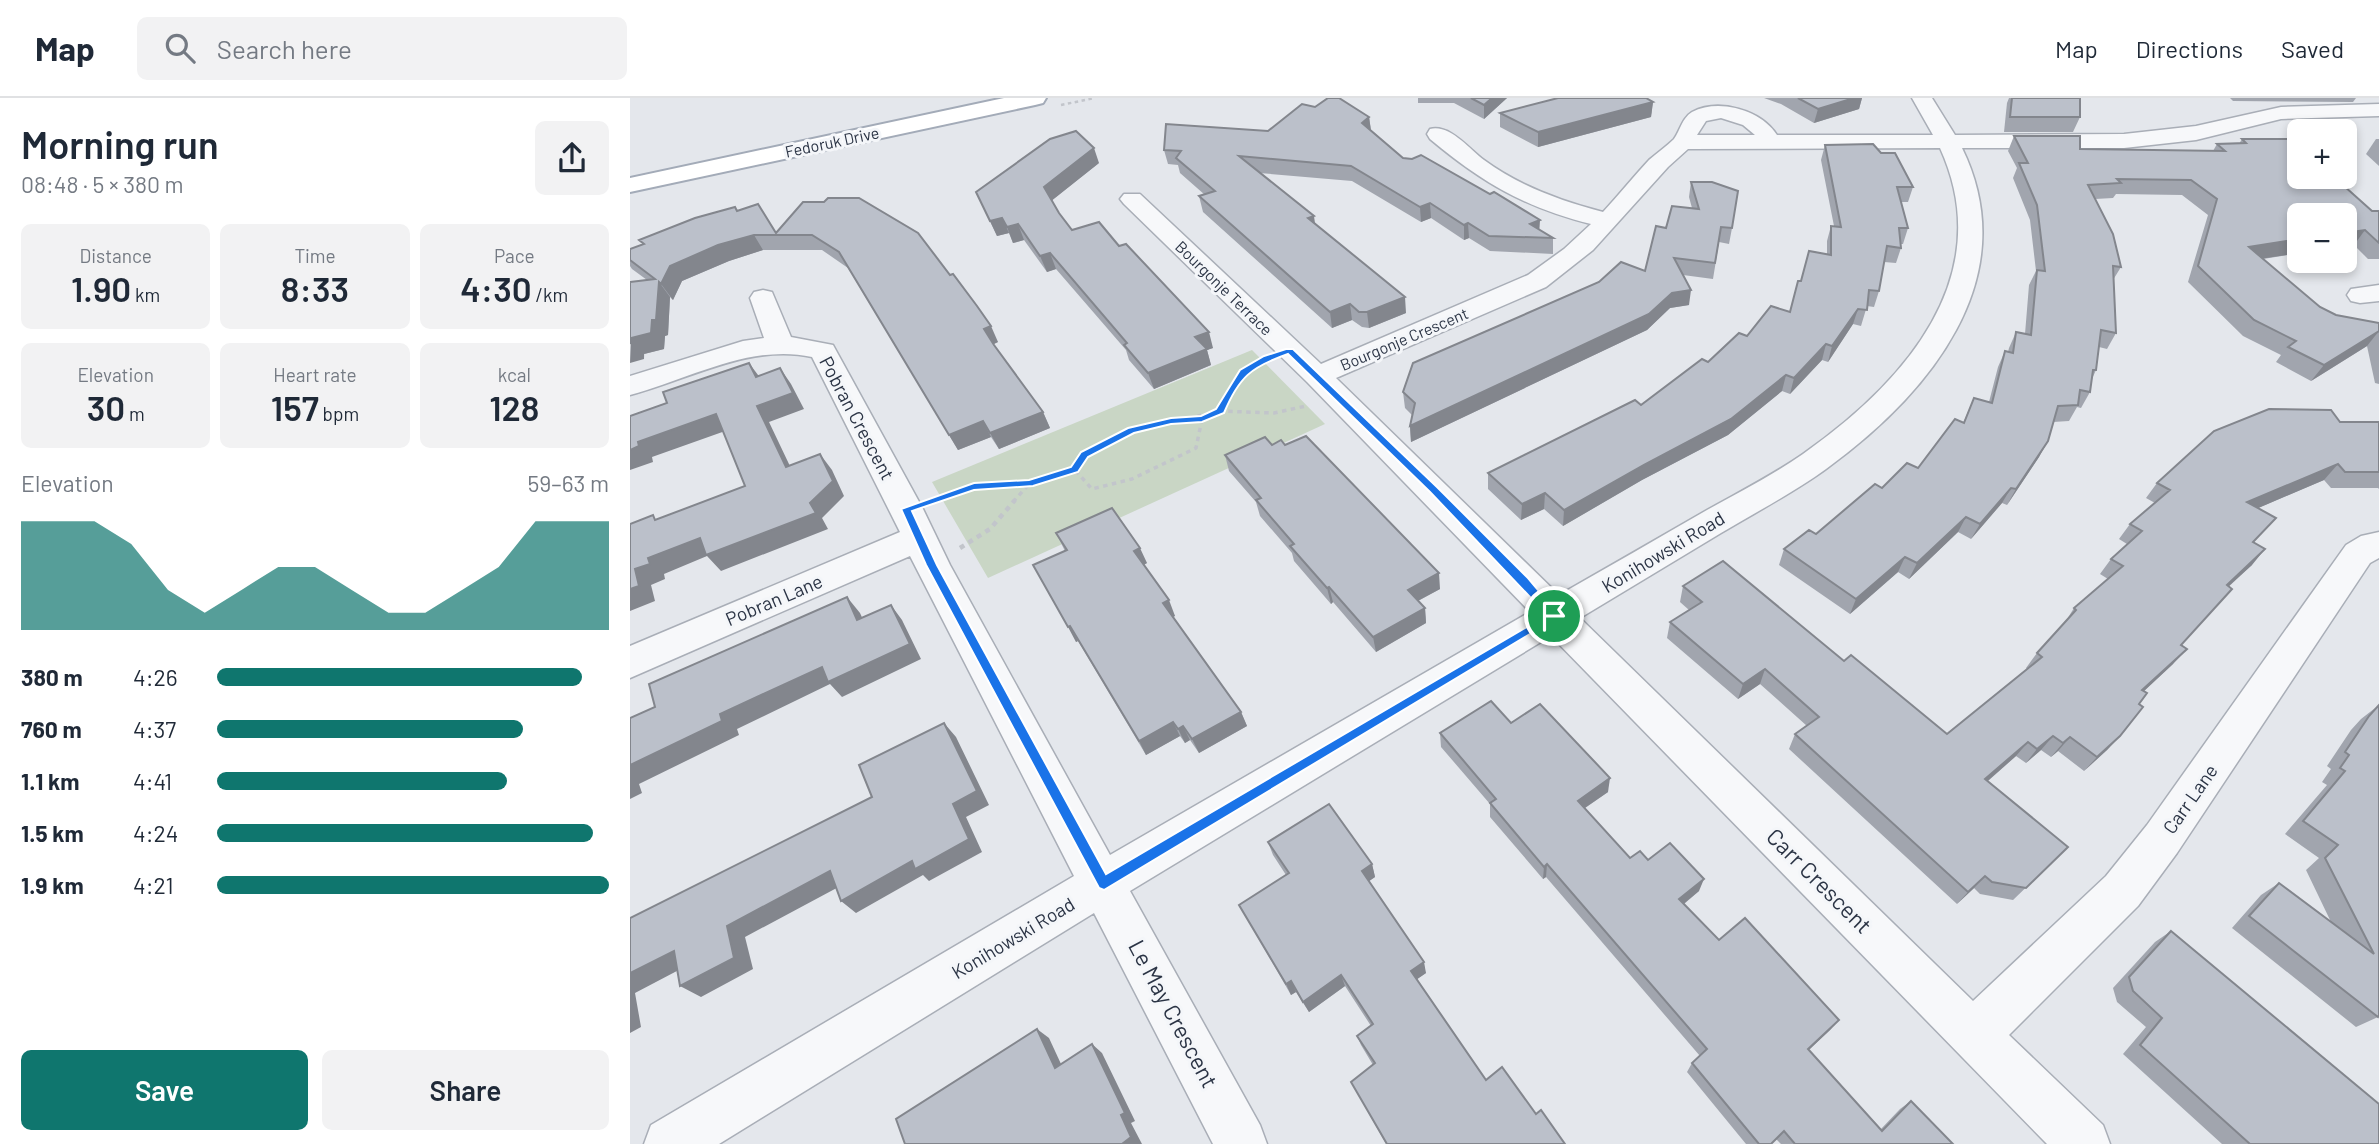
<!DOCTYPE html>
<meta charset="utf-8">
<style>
body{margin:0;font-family:Barlow,sans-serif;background:#f2f2f3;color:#1f2937;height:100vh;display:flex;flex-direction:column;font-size:26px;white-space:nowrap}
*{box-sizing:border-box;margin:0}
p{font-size:23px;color:#747a83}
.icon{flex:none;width:38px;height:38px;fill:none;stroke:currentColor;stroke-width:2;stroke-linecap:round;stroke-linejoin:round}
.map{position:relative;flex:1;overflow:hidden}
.panel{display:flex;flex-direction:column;background:#fff;width:630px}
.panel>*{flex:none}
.tools{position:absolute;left:1657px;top:21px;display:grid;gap:14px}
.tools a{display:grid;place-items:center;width:70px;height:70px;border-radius:10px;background:#fff;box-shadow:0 4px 10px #0003;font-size:35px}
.pin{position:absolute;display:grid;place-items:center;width:60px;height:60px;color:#fff;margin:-30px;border:4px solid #fff;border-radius:50%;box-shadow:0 2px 7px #0007}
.round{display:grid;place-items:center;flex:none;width:74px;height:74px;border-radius:10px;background:#f2f2f3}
.overview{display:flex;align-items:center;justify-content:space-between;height:119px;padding:0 21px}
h1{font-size:38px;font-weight:600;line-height:52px}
.stats{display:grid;grid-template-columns:repeat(3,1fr);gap:10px;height:119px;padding:7px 21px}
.stats div{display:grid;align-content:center;border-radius:10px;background:#f2f2f3;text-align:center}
.stats b{font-size:35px;font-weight:600}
.stats small{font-size:19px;font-weight:400}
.stats p{font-size:19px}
.chart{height:196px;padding:14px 21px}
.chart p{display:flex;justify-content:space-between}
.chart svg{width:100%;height:126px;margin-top:7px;fill:#0f766e;opacity:.7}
.button{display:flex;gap:14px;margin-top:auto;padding:14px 21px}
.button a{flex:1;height:80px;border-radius:10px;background:#0f766e;color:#fff;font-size:28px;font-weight:600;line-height:80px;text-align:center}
.button a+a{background:#f2f2f3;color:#1f2937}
ul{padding:0 21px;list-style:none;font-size:23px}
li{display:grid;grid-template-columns:112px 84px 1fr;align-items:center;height:52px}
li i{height:18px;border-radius:9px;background:#0f766e}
header{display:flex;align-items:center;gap:42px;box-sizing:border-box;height:98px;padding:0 35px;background:#fff;border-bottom:2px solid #e0e1e3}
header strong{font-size:33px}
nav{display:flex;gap:38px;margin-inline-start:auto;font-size:24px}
.search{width:490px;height:63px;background:#f2f2f3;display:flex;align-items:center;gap:18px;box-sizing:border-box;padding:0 24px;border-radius:10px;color:#747a83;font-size:26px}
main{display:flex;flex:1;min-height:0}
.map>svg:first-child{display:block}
</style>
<header>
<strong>Map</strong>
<div class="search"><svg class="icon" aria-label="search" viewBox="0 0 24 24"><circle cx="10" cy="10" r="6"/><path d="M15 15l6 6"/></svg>Search here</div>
<nav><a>Map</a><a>Directions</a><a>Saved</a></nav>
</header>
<main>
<section class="panel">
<div class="overview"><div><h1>Morning run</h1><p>08:48 · 5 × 380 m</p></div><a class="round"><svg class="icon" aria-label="share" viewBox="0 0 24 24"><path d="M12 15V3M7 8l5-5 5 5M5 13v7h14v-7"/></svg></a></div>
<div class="stats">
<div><p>Distance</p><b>1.90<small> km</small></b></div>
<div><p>Time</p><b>8:33</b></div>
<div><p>Pace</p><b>4:30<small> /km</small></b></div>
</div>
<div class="stats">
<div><p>Elevation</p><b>30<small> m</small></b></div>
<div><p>Heart rate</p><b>157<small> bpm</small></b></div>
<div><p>kcal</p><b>128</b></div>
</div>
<div class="chart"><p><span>Elevation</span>59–63 m</p>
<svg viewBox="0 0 160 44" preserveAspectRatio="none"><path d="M0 44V6L10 6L20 6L30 14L40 30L50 38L60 30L70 22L80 22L90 30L100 38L110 38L120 30L130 22L140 6L150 6L160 6V44z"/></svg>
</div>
<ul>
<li><b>380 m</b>4:26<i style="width:93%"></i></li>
<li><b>760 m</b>4:37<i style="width:78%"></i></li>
<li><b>1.1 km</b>4:41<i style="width:74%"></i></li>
<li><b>1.5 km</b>4:24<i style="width:96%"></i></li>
<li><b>1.9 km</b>4:21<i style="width:100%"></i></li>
</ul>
<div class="button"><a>Save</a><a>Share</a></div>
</section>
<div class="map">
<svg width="1749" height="1046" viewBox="0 0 1749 1046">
<rect width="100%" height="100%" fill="#e4e7ec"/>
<path fill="#c9d6c5" d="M622,252L695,326L358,480L302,384Z"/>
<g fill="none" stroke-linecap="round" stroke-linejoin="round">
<g stroke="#a9aeb7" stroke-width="3">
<g id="minor">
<path d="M1282,0H1302L1325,37L1494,36L1566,28L1651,9L1749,6V18L1651,21L1566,42L1494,50H1332C1396,181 1298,297 1196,371C1163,395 1126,414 1091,435C1044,463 997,492 950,520L1343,903L1476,778L1517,727L1716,447L1731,438L1749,434V460L1740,465L1547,755L1508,808L1379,937L1473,1027L1480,1046H1417L921,538L500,793L630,1027L637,1046H583L464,815L89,1046H14L21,1027L444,778L280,458L0,580V548L270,434L182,259C120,245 58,282 0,297V278L113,243L134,240L120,200L124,194L133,192L142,194L161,239L203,247L293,411L320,467L480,757L900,514L677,284L494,106L490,101L494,96H510L691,266L898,177L934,151L961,126C896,110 851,84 800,41L797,36L800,31C820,26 839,51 854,62C889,88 931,103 973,114C989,97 1003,79 1019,62C1027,55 1037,48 1044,41C1050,33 1052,20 1062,14C1089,0 1131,12 1147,37H1303ZM1091,20L1113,27L1125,37H1067L1076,23ZM1310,50C1369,179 1274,285 1173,356C1143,377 1109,394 1077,412C1027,441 978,469 929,497L706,280L916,189L963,152L1038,69L1058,51Z"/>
<path d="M1749,187V203L1730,205L1721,203L1717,197L1721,191Z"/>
</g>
</g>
<g stroke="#a3abb8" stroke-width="4">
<path id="major" d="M374,0H416L413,5L405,7L0,94V80Z"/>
</g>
<path stroke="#c2c5cb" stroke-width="2.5" stroke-dasharray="3.5 3.5" stroke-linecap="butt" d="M431,7L465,0"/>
<g stroke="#c2c5cb" stroke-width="3.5" stroke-dasharray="4.5 4.5" stroke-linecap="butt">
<path d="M630,265L605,285L590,313L644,315L676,308"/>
<path d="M572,321L566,350L502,381L462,391L444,371L463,352L501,333L590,313"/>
<path d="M308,399L344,388L399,385"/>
<path d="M383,404L400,385L444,371"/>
</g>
<path stroke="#c2c5cb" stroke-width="4.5" stroke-dasharray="5 5" stroke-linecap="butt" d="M330,450L360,431L385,402"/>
<use href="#minor" fill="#f7f8fa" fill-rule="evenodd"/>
<use href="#major" fill="#fff" fill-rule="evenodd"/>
</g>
<g fill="#a1a5ae">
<path d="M788,0H877L854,21L824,5H788Z"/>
<path d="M1134,0H1232L1229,11L1184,25L1151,6Z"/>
<path d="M1379,0H1450V19L1443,34H1374L1377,5Z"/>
<path d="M1600,0H1726L1723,4L1603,3Z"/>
<path d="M1023,4L1021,19L908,49L870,29V15Z"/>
<path d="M739,19L741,32L773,60L910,132L923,140V156L860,153L839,140L834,142L801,120L791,124L722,83L629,75L685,126L776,215L739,230L732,229L722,222L702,230L573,114L569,98L575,97L550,75L548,67L538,66L534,52L638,33Z"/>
<path d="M1384,38L1450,51L1583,53L1587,46H1609L1612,41L1742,113H1749V161H1738L1724,147L1715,148V117H1670V155L1633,161L1690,209L1706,217L1749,225V286L1745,285L1737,248L1681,283L1646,264L1651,257L1613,238L1558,184L1578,117L1552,97L1486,96L1483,100L1465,101L1491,169L1483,182L1486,235L1477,251L1469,249L1466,272L1462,281L1460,294L1451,310L1447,309L1439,323L1423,324L1409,359L1377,407L1372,405L1341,441L1328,434L1279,481L1268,474L1220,516L1149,467L1154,451L1186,436L1252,390L1288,370L1333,325L1344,300L1359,304L1368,269L1375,253L1378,254L1379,250L1386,234L1395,236L1399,187L1406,173L1400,122L1383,80L1387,70L1378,53Z"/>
<path d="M1746,41H1749V68L1736,56Z"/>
<path d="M1195,47L1251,55L1283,89L1278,104H1271L1278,130L1273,146H1271V150L1266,165L1254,164L1249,193L1244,209L1237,208L1231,228L1223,226L1198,264L1192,262L1160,296L1152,293L1098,337L1012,382L933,428L914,411L891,422L858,391V375L1011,307L1078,264L1117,238L1160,214L1171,183L1197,156V143L1201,128H1204L1191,62Z"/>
<path d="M469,65L422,102L429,115L442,132L489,148L583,250L577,252L581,267L524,291L499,262L496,252L426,171L417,174L394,142L383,145L379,135L367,138L346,94Z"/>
<path d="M1061,84L1102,130L1099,146L1089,144L1083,181L1053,177L1059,207L1040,210L1017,232L781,344L780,328L782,317L775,310L773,294L1015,173L1036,130L1062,110L1059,99Z"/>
<path d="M173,104L368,244L363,246L413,314L420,330L369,351L361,339L328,352L218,170L192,152H133L99,163L52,183L43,202L40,199L38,237L35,238L34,251L14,256V261L17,182L2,171L0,168V151L13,146L9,142L107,112L146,135Z"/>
<path d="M1710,324H1749V391L1748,390H1701L1694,382L1628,410L1622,467L1598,488L1551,547L1543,566L1514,593L1509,606L1490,638L1477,652L1454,673L1428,653L1421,659L1411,652L1396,665L1386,658L1358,683L1438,749L1383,802L1350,796L1344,790L1327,806L1159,651L1165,636L1177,628L1130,586L1108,601L1037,540L1040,524L1059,512L1050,504L1053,488L1214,563L1317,636L1397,571L1396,570L1407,555L1434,526L1444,510L1478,481L1470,476L1481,461L1497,446L1489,441L1500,426L1525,405L1516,400L1527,385Z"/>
<path d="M642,347L810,491L788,503L795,510L796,525L746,554L703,504L701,506L664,463L662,455L630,418L626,404L599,373L595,357Z"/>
<path d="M426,435L517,465L514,467L545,518L543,519L611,614L617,628L569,655L560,642L555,645L550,638L516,657L448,543L446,544L435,453Z"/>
<path d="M1749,607L1748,919L1726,929L1602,830L1631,797L1649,785L1701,824L1676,772L1689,760L1655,736L1697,687L1692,684L1701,671L1697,668L1721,632L1731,621Z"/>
<path d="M881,625L978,694L955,710L1000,760L1018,762L1069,793L1054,806L1089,842L1209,922L1200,932L1179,952L1251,1031L1270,1011L1281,1003L1323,1046H1151L1146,1041L1141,1046H1116L1057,974L1062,965L1070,958L916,779L913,781L860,719V706L811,649L810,635Z"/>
<path d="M638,744L742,766L745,779L739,783L796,875L787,881L856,982L906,1016L935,1046H756L721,984L743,967L731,947L727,938L741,928L715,888L679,914L666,894L661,897L609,807L656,777L643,757Z"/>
<path d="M1541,833L1749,1046H1592L1493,956L1516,929L1487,904L1483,890L1525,844Z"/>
</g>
<g fill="#83868d">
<path d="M862,0H877L854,21V7Z"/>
<path d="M1224,0H1232L1229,11L1184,25L1188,11Z"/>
<path d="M1023,4L1021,19L908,49V34Z"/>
<path d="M739,19L741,33L732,25Z"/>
<path d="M464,50L469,65L420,104L414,89Z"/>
<path d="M800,105L801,120L791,124L790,109Z"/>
<path d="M684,118L686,133L678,120Z"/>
<path d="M372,120L379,135L367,138L360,123Z"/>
<path d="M910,122L909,137L900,126Z"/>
<path d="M838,125L839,140L834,142V127Z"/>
<path d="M388,126L394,142L383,145L377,129Z"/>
<path d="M1735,132L1724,147L1715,148V135Z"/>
<path d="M124,137L133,152L99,163L52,183L43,202L31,186L40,168L88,147Z"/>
<path d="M1670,141V155L1609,164L1619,149Z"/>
<path d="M420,155L426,171L417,174L410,158Z"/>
<path d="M29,184L40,199L38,237L35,238L34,251L14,256V261L0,265L1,240L22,222Z"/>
<path d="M1061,192L1059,207L1040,210L1017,232L781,344L780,328L1042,195Z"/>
<path d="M775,199L776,215L739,230L737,214Z"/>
<path d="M720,206L722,222L702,230L700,214Z"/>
<path d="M1228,211L1223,226L1198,264L1202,248Z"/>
<path d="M361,228L368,244L362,247L354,231Z"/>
<path d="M1749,233L1737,248L1681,283L1694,267Z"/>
<path d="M579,234L583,250L577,252L581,267L524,291L518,275L565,239Z"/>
<path d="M1196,246L1192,262L1160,296L1164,280Z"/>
<path d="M119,265L131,281L126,279Z"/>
<path d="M150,270L161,286L174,311L139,324L168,385L156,369L127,308Z"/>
<path d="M1156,277L1152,293L1098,337L1012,382L933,428L934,412Z"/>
<path d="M413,314L420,330L369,351L360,335Z"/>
<path d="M86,316L98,332L22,359L23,364L0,372V352L8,344Z"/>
<path d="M353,323L361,339L328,352L319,337Z"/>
<path d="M1418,343L1409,359L1377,407L1386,391Z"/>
<path d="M190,356L202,372L214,398L192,420L198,431L91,473L77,458L34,476L35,481L21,487L25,503L0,513V491L5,471L18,460L70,440L180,405Z"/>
<path d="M1708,366L1694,382L1605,420L1617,404Z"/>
<path d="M1381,390L1372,405L1341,441L1350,426Z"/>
<path d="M915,395L914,411L891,422L892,406Z"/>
<path d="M1336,419L1328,434L1279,481L1287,465Z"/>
<path d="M510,450L517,465L511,468L504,453Z"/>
<path d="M1635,451L1622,467L1583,503L1597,487Z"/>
<path d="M1275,459L1268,474L1220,516L1226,501Z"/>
<path d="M809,475L810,491L780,507L778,492Z"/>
<path d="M699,489L703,504L701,506L697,490Z"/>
<path d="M217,499L230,515L240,537L227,522Z"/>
<path d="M539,502L545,518L540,520L533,505Z"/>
<path d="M261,507L272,522L291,561L212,599L200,586L107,631L109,637L9,686L12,695L0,701V667L90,616Z"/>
<path d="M795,510L796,525L746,554L743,539Z"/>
<path d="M440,528L448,543L446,544L438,529Z"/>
<path d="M1557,551L1543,566L1499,607L1512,592Z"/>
<path d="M1135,571L1130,586L1108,601L1113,586Z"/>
<path d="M611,614L617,628L569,655L562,641Z"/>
<path d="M543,624L550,638L516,657L509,643Z"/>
<path d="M314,625L326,639L359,707L336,719L352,754L299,783L293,777L226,815L211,803L323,706Z"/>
<path d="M553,628L560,642L555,645L548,631Z"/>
<path d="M1423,638L1411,652L1396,665L1407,651Z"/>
<path d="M1490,638L1477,652L1454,673L1467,659Z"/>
<path d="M1440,639L1428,653L1421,659L1433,645Z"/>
<path d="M1398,644L1386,658L1345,694L1355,681Z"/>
<path d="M980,680L978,694L946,716L948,703Z"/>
<path d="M742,766L745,779L735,786L732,773Z"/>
<path d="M917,766L916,779L913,781L914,769Z"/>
<path d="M200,773L216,785L115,839L123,871L71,899L50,888L97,828Z"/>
<path d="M1355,778L1344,790L1327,806L1338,794Z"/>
<path d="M1074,781L1069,793L1045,813L1049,801Z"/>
<path d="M44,853L64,864L5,895L11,929L0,935V875Z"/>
<path d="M794,864L796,875L783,884L781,873Z"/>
<path d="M711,877L715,888L679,914L673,904Z"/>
<path d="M661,883L666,894L661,897L656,886Z"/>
<path d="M1209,922L1200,932L1170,960L1178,951Z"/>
<path d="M407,931L419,940L437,979L425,970Z"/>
<path d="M462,946L472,955L505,1023L501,1025L512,1046H492L491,1017Z"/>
</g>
<g fill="#bbc0ca" stroke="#83868d" stroke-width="2">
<path d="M698,0H709L739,19L732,25L773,60L782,61L791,57L860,96L864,94L910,122L900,126L923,140L859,138L838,125L834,127L800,105L790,109L721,68L609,58L684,118L678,120L775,199L737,214H729L720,206L700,214L569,98L585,93L546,60L551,53L534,52L536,26L638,33L672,6L685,9Z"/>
<path d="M841,0H862L854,7Z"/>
<path d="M928,0H1016L1023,4L908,34L870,15Z"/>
<path d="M1168,0H1224L1188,11Z"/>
<path d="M1382,0H1450V19H1380Z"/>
<path d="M446,33L464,50L414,89L429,115L442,132L469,124L489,148L496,146L579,234L565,239L577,251L518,275L494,247L497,245L420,155L410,158L388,126L377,129L372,120L360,123L346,94L420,41Z"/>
<path d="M1384,38H1450V51L1595,53L1587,46L1616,45L1612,41H1663L1670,47V79H1704L1742,113H1749V145L1735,132L1715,135V117H1670V141L1619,149L1690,209L1706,217L1749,225V233L1694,267L1658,249L1666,243L1624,222L1568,168L1587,101L1561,82L1487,81L1491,85L1458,87L1483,136L1491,169L1483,168L1486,235L1471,232L1466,272H1463L1460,294L1450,292L1448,307L1428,308L1418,343L1386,391L1381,390L1350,426L1336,419L1287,465L1275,459L1226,501L1154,451L1179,432L1186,436L1245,386L1252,390L1277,365L1288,370L1325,321L1334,325L1344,300L1362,305L1375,253L1383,255L1386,234L1401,237L1407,172L1415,173L1407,107L1389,65H1398Z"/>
<path d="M1243,46L1251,55H1265L1283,89H1267L1278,130H1269L1271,150L1257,148L1249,193L1239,192L1237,212L1228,211L1202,248L1196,246L1164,280L1156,277L1101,321L1014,367L934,412L915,395L892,406L858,375L1005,302L1011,307L1072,261L1078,264L1109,235L1117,238L1141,208L1160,214L1168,183H1171L1179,153L1201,157V128L1211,129L1195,47Z"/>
<path d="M1061,84H1082L1108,93L1102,130L1091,129L1085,165L1044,160L1061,192L1042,195L1019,216L780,328L785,305L773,294L783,265L969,184L991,164L1015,173L1026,128L1036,130L1042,108L1069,111Z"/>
<path d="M198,100H229L288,135L320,177L323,176L347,208L361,228L354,231L364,247L413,314L360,335L353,323L319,337L209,154L182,137H124L88,147L40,168L31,186L29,184L26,222H22L21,235L1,240L0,246V184L25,181L0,162V151L14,146L9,142L65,120L105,109L107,113L128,106L146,135L173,104H194Z"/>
<path d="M119,265L126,279L150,270L163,295L127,308L156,369L190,356L203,383L180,405L186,415L76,457L70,440L18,460L20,466L5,471L9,488L0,491V426L23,417L25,422L115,388L86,316L8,344L9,348L0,352V318L37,305L33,294Z"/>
<path d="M1639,311L1701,312L1710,324H1749V374H1715L1708,366L1617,404L1646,420L1623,444L1635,451L1597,487L1602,491L1551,547L1557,551L1512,592L1517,595L1509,606L1513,609L1490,638L1467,659L1440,639L1433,645L1423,638L1407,651L1398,644L1355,681L1438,749L1396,790L1362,784L1355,778L1338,794L1165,636L1189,619L1135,571L1113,586L1040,524L1072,504L1053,488L1093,463L1214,563L1221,557L1317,636L1412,559L1407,555L1446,512L1444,510L1493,468L1481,461L1512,433L1500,426L1540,392L1527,385L1584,333Z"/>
<path d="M676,338L809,475L778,492L795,510L743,539L699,489L697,490L660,448L664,446L626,402L631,400L595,357L635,339L642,347L651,342L655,347Z"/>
<path d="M482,410L510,450L504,453L539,502L533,505L611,614L562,641L553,628L548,631L543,624L509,643L440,528L438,529L403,467L437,452L426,435Z"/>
<path d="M217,499L227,522L261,507L280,546L198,584L192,569L90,616L92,623L0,667V620L25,609L19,586Z"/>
<path d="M861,603L881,625L910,606L980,680L948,703L1000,760L1010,753L1018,762L1040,745L1074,781L1049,801L1089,842L1115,820L1209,922L1178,951L1252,1033L1281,1003L1323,1046H1165L1154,1033L1141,1046H1129L1062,965L1077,951L917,766L914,769L860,705L866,701L810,635Z"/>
<path d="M1749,607V917L1748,919L1619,818L1649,785L1744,856L1695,760L1708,747L1673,723L1715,673L1710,670L1719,657L1715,654L1739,618Z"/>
<path d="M314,625L347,693L323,706L339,741L285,771L282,763L211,803L200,773L97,828L104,860L50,888L44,853L0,875V820L242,699L229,667Z"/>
<path d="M699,706L742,766L732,773L794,864L781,873L856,982L872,969L906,1016L911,1012L935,1046H757L721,984L745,965L727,938L743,926L711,877L673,904L661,883L656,886L609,807L659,775L638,744Z"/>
<path d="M1541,833L1749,1006V1046H1620L1510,947L1532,920L1503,893L1499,879Z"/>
<path d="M407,931L425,970L462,946L495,1015L491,1017L501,1039L492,1046H275L266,1021Z"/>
</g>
<path fill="#1a73e8" stroke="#fff" stroke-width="2" fill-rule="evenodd" d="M656,251H663L807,389L898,480L930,518L474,792L469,790L296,467L271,411L344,385L399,382L441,369L451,354L498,330L541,320L571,318L586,311L610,272L634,258ZM658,256L800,394L917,517L476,776L307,467L282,413L344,392L403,388L448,374L458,359L504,335L541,326L572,324L594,315C609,279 621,269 658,256Z"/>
<g text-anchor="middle" stroke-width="6" stroke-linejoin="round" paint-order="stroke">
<g font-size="16" fill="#2b3445" stroke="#f4f6f9">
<text transform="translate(202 44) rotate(-12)" y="6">Fedoruk Drive</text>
<text transform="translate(594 190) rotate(44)" y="6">Bourgonje Terrace</text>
<text transform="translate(774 241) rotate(-23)" y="6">Bourgonje Crescent</text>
</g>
<g font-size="19" fill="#2b3445" stroke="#f4f6f9">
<text transform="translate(227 320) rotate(62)" y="7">Pobran Crescent</text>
<text transform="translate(1033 454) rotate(-31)" y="7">Konihowski Road</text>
<text transform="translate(144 502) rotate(-23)" y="7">Pobran Lane</text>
<text transform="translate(1560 701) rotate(-55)" y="7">Carr Lane</text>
<text transform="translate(383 840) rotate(-31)" y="7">Konihowski Road</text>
</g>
<g font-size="23" fill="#2b3445" stroke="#f4f6f9">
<text transform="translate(1189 783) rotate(45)" y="8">Carr Crescent</text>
<text transform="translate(543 916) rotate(62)" y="8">Le May Crescent</text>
</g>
</g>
</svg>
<div class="tools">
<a>+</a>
<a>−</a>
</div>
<div class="pin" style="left:924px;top:518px;background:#1e9e55"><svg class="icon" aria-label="arrive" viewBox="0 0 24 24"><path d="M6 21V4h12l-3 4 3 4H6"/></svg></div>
</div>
</main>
